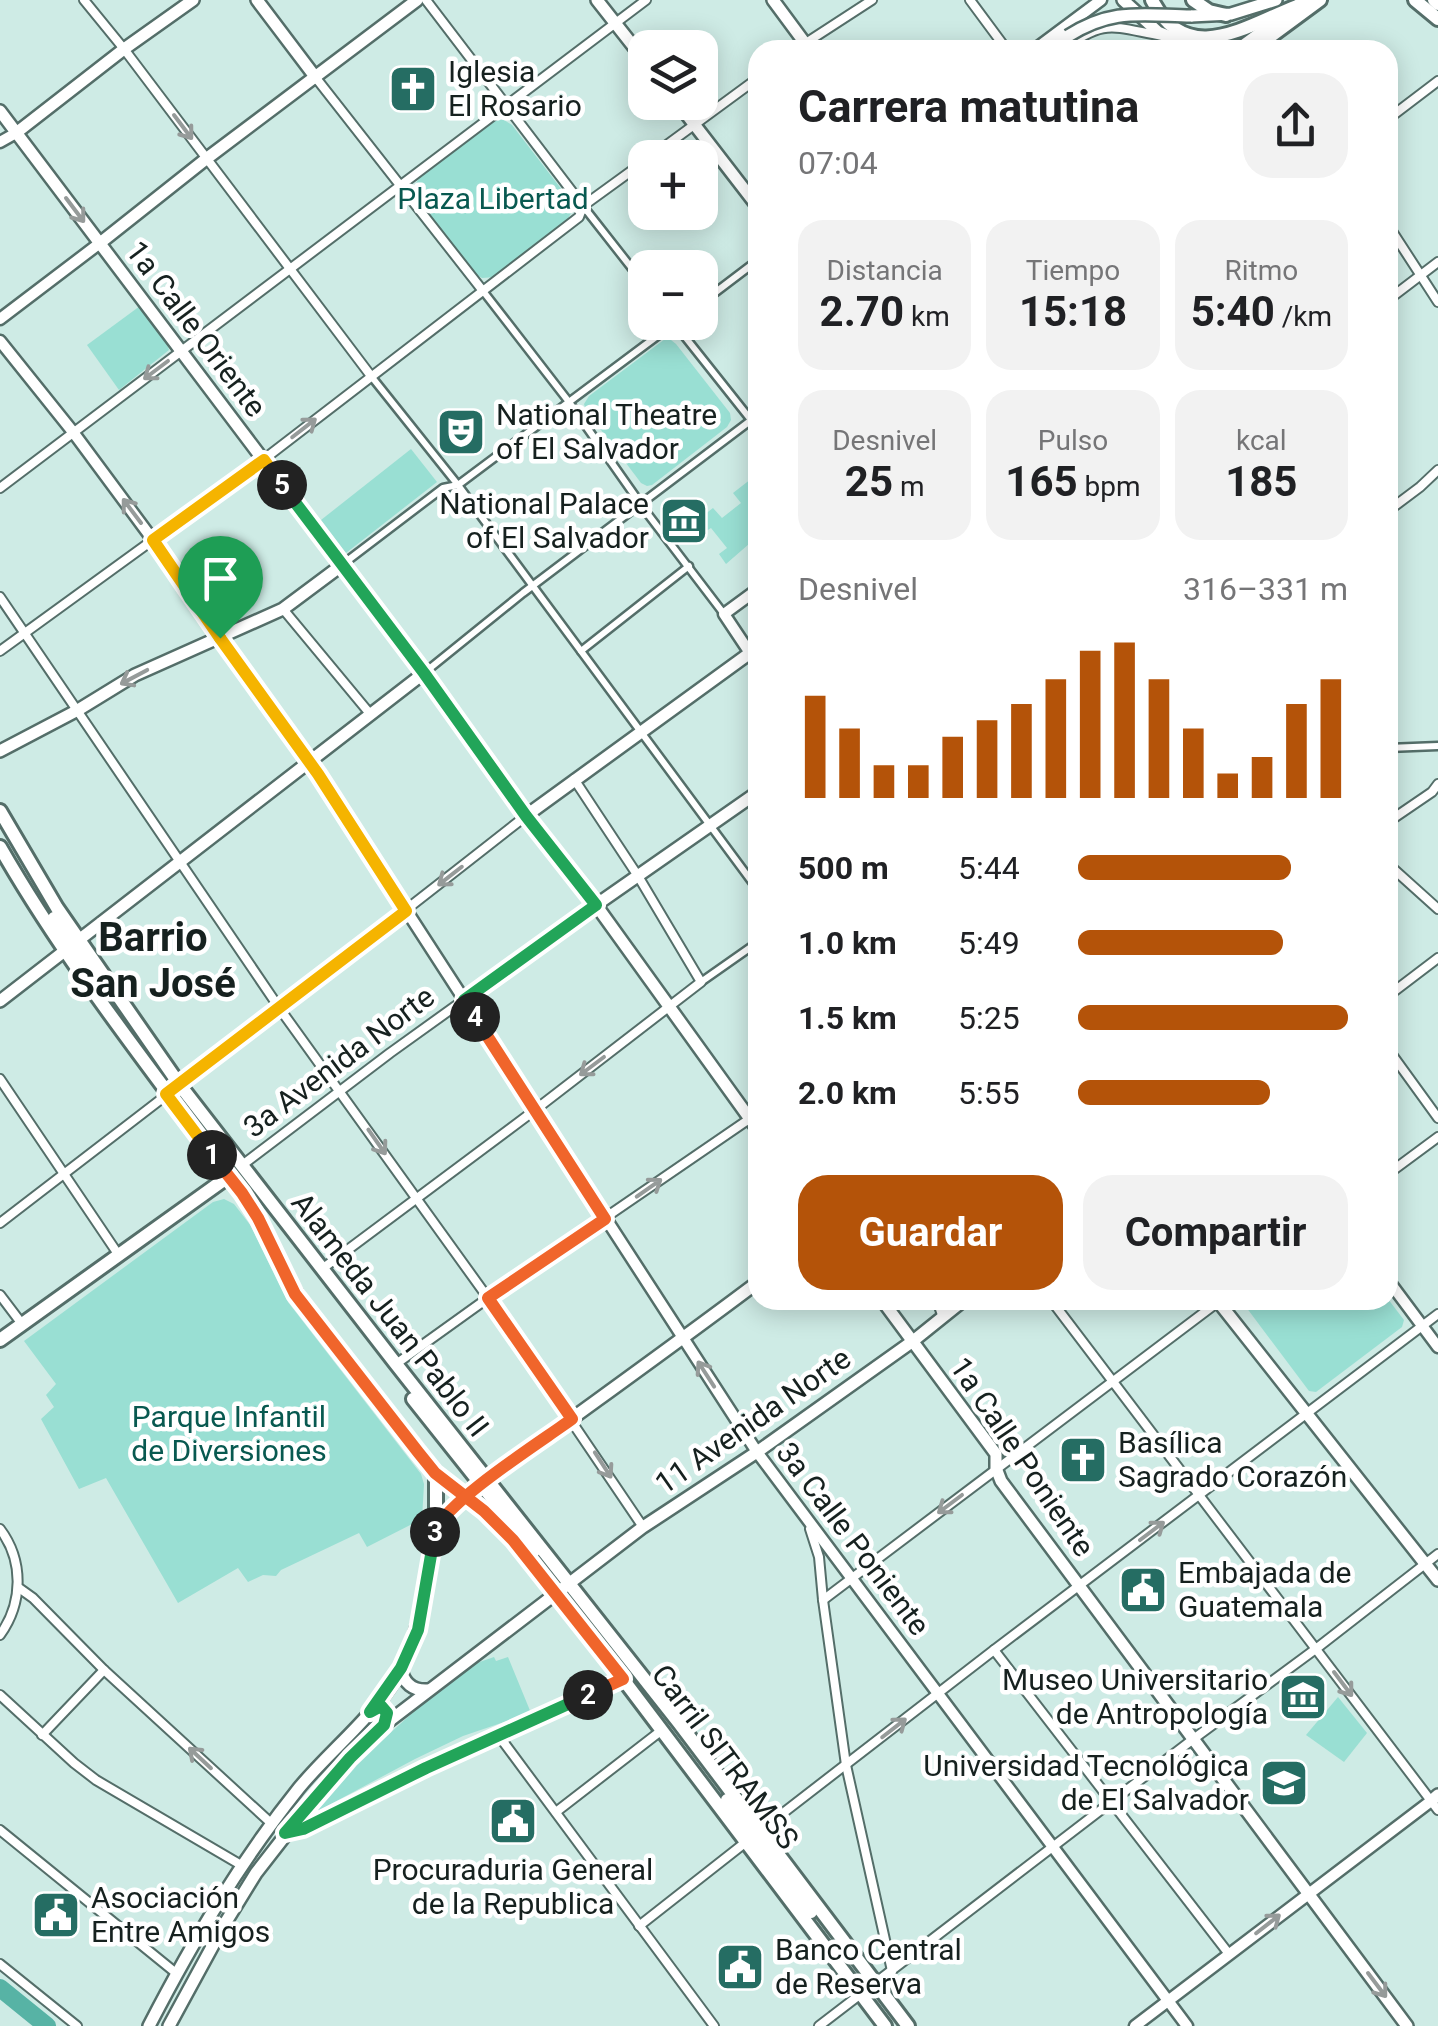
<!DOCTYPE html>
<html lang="es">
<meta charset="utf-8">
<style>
body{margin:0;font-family:Roboto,sans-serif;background:#f2f2f2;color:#202124;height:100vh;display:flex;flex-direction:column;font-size:38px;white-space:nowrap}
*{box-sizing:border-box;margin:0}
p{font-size:32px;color:#757577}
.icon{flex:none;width:55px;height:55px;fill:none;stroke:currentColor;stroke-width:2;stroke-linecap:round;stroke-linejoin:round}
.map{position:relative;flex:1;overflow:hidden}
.details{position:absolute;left:748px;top:40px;width:650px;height:1270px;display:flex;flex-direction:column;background:#fff;border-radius:30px;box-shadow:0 5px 25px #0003}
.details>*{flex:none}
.controls{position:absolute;left:628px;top:30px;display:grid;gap:20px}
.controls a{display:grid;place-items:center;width:90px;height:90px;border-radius:20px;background:#fff;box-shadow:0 5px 25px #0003;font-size:50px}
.pin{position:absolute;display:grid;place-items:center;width:85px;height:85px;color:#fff;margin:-102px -42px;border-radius:50% 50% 50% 0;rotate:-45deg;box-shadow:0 0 10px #0007}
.pin .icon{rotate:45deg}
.km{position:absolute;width:50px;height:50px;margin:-25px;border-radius:50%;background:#222;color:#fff;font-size:28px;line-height:50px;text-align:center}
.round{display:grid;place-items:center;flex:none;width:105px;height:105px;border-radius:30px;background:#f2f2f2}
.head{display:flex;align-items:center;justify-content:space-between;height:170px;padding:0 50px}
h1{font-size:45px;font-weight:700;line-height:75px}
.figures{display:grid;grid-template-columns:repeat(3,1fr);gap:15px;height:170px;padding:10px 50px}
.figures div{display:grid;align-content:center;border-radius:25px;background:#f2f2f2;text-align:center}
.figures b{font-size:42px;font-weight:700}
.figures small{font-size:28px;font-weight:400}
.figures p{font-size:28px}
.chart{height:280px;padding:20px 50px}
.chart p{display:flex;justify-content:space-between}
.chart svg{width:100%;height:180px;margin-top:10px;stroke:#b45309;stroke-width:6}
.primary-button{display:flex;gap:20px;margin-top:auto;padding:20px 50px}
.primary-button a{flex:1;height:115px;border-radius:30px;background:#b45309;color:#fff;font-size:40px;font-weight:700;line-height:115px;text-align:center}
.primary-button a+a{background:#f2f2f2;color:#202124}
ul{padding:0 50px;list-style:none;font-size:32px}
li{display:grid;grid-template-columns:160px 120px 1fr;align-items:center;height:75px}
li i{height:25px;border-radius:12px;background:#b45309}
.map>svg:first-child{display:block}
</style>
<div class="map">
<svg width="1438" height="2026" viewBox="0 0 1438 2026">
<rect width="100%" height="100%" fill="#ceebe5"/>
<g fill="#99dfd3">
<path d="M493,120H504L512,125L569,199L572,211L566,223L496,277L482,278L473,273L418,200L414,187L420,176Z"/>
<path d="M140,306L166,341L169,350L119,390L87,345Z"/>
<path d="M665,339L671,340L676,344L730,413L731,420L727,427L652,485L647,486L641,483L586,410L584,404L589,396Z"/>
<path d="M411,449L437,482L346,553L321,520Z"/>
<path d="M751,479L757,487V491L751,496L757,505V537L726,564L719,554L727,548L711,528L703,533L695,522L713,508L722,518L741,503L733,493Z"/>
<path d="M224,1199L234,1204L251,1226L288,1302L421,1474L424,1484L422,1519L367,1547L359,1533L281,1570L276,1576L263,1575L248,1582L238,1568L178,1603L106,1478L79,1489L41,1419L54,1407L46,1395L56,1384L24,1341L213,1202Z"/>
<path d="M1388,1299L1404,1320L1402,1327L1316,1392L1309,1391L1246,1307L1247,1300Z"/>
<path d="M494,1657L496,1661L508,1657L531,1713L463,1736L415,1759L301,1820L322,1795L443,1685L471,1665Z"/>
<path d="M1338,1697L1367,1733L1344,1762L1306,1735Z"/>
</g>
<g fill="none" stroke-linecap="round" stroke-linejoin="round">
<path stroke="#57b3a5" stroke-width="18" d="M0,1988L47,2026"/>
<g stroke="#546e69" stroke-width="11">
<g id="pedestrian">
<path d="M583,206L645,285"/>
<path d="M483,291L569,402L647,513L724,614"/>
<path d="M700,304L758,260"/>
<path d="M674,323L751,420"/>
<path d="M371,376L458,485L758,890"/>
<path d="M343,564L443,488L458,485L676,322"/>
<path d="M581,651L689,566"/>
<path d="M424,673L523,593L758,415"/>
<path d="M1388,748L1438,746"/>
<path d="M701,982L758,942"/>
</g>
</g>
<g stroke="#546e69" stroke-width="12">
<g id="minor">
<path d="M84,0L124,49L371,376"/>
<path d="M426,0L583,206"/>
<path d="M970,0L1007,50"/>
<path d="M795,50L872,0"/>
<path d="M1062,50C1105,18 1112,27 1162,36"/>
<path d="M316,78L483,291"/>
<path d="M1388,119L1438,81"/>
<path d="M649,158L758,78"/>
<path d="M1388,225L1438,302"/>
<path d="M1388,300L1438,262"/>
<path d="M0,488L646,0"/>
<path d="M1388,511L1420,487L1438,470"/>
<path d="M0,597L280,1009L488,1298L643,1527"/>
<path d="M283,609L371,715"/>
<path d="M0,651L263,460L579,217L583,206L645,161"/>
<path d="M1388,822L1432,792L1438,784"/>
<path d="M1388,864L1438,909"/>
<path d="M1388,996L1438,958"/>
<path d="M1388,1049L1438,1118"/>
<path d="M0,1079L118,1254"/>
<path d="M241,1166L390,1053L596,905"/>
<path d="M1388,1174L1438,1137"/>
<path d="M0,1223C176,1088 352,953 527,815"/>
<path d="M322,1269L535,1110L701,982L638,876L574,779"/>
<path d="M0,1295L22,1324"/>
<path d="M937,1300L942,1315"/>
<path d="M1051,1300L1438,1810"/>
<path d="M396,1364L488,1298L758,1113"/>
<path d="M0,1529C24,1561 23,1603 0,1635"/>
<path d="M810,1529L819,1557L823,1600L846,1765L892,1971"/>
<path d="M19,1588L33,1598L104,1670L272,1824"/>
<path d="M823,1600L1218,1302"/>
<path d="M994,1650L1229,1954"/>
<path d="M0,1695L74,1763L96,1780L241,1865"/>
<path d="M42,1735L104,1670"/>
<path d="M499,1736L714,2026"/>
<path d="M556,1812L662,1730"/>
<path d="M0,1830L176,1973"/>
<path d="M761,1830L994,1650L1438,1314"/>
<path d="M290,1832L303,1829L427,1768L623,1679"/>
<path d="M639,1926L746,1842"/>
<path d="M0,1964L77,2026"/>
<path d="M819,2026L1192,1740L1317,1648L1438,1554"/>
</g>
</g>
<g stroke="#546e69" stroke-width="15">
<g id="tertiary">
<path d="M1034,50L1101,0"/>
<path d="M0,142L16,133"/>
<path d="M0,319L100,243"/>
<path d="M0,341L73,432L153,540L245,675L318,774L757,1452L1187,2026"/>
<path d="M750,653L724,614L758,589"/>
<path d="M1388,1280L1438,1347"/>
<path d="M1135,2026L1431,1801"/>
</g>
</g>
<g stroke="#546e69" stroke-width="16">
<g id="secondary">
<path d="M257,0L316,78"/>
<path d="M597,0L645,61"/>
<path d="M773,0L810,50"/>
<path d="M1123,0L1158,32L1203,50"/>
<path d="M1191,16L1231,14L1276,0"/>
<path d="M1050,50L1068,36"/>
<path d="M1237,50L1305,0"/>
<path d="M677,102L758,207"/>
<path d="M0,111L424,673L527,815L596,905L758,1130"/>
<path d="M16,133L124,49L193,0"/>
<path d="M100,243L206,159L417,0"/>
<path d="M0,751L78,710L135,675L283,609L342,565"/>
<path d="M527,815L750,653L758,664"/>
<path d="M596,905L758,792"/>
<path d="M0,1001L424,673"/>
<path d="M882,1300L996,1454V1468L1001,1481L1407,2026"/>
<path d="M1217,1300L1438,1580"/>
<path d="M401,1668C403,1683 413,1691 428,1690"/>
<path d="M1431,1801L1438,1795"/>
<path d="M149,2026C193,1941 239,1863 299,1788C332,1748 378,1714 402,1667C423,1622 428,1575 436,1527C464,1489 510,1463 548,1436C618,1385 689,1334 758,1282"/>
<path d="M169,2026L224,1925L256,1873L316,1796L384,1725L643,1527L757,1452L913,1341L964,1300"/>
</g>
</g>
<g stroke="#546e69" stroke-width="18">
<g id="primary">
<path d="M0,811L57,908L179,1084L396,1364L679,1723L908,2026"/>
<path d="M0,847C71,971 161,1081 244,1196C268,1229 278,1270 302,1303L435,1473L484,1511L513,1540L623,1679L885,2026"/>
<path d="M54,918L102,988"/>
<path d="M0,1340L232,1174"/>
<path d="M413,1399L534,1551"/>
<path d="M436,1474V1527"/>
<path d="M727,1800L811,1912"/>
</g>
</g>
<g stroke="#546e69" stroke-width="18">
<g id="trunk">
<path d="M1152,0C1187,69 1247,25 1297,6"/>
<path d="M1193,0L1209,11L1226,15"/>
<path d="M1415,0L1438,19"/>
<path d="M1434,0L1438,4"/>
<path d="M1252,50L1320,0"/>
</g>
</g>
<use href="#pedestrian" stroke="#fff" stroke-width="6"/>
<use href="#minor" stroke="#fff" stroke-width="8"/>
<use href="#tertiary" stroke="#fff" stroke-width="10"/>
<use href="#secondary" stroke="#fff" stroke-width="11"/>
<use href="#primary" stroke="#fff" stroke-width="12"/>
<use href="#trunk" stroke="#fff" stroke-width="12"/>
<g stroke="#546e69" stroke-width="16" stroke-linecap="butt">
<path id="secondary-bridge" d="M1068,36C1112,8 1141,15 1191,16"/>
</g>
<use href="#secondary-bridge" stroke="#fff" stroke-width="11"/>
</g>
<defs><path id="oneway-shaft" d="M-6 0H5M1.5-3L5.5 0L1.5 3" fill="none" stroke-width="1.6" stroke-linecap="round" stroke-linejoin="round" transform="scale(2.5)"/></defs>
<g stroke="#969b9a">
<use href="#oneway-shaft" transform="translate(183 127) rotate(53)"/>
<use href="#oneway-shaft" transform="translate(75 210) rotate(53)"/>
<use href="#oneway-shaft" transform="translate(156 370) rotate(143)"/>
<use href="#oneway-shaft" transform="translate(304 428) rotate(-38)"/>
<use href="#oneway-shaft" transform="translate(132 511) rotate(-127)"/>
<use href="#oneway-shaft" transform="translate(134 677) rotate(152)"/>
<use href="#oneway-shaft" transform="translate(450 876) rotate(142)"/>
<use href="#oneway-shaft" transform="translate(592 1066) rotate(143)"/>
<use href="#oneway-shaft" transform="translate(377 1142) rotate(55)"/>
<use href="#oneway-shaft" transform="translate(649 1188) rotate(-35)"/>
<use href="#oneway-shaft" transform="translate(706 1374) rotate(-123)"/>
<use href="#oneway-shaft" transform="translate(603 1465) rotate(57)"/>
<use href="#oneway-shaft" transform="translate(950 1504) rotate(143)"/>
<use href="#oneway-shaft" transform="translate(1152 1531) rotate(-37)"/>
<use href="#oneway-shaft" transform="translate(1343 1684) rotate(53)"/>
<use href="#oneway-shaft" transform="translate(894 1728) rotate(-38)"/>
<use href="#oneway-shaft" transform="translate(200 1758) rotate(-137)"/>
<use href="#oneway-shaft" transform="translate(1268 1924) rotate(-38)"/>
<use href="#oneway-shaft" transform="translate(1377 1985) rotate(53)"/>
</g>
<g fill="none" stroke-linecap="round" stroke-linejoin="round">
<g stroke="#fff" stroke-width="20">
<path id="split-1" d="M212,1155L166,1094L406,911L318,774L220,638"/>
</g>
<g stroke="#fff" stroke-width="20">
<path id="split-2" d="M212,1155L242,1193L258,1218L295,1294L418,1452L435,1473L484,1511L513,1540L623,1679L588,1695"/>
</g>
<g stroke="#fff" stroke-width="20">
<path id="split-3" d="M435,1532L418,1630L401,1668L370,1712L381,1706L387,1713L384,1725L350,1758L285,1833L303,1829L426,1768L588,1695"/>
</g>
<g stroke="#fff" stroke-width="20">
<path id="split-4" d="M435,1532C445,1502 542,1441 572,1419L488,1298L605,1219L475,1017"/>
</g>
<g stroke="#fff" stroke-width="20">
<path id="split-5" d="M282,485L424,673L526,816L596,905L464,1000L475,1017"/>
</g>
<g stroke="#fff" stroke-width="20">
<path id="split-6" d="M220,638L153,540L264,460L282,485"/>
</g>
<use href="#split-1" stroke="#f5b400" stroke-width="12"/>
<use href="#split-2" stroke="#f0652b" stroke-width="12"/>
<use href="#split-3" stroke="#22a559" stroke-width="12"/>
<use href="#split-4" stroke="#f0652b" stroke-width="12"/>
<use href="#split-5" stroke="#22a559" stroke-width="12"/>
<use href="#split-6" stroke="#f5b400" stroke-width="12"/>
</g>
<defs>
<g id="church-square" transform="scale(2.5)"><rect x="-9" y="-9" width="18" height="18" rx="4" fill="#256d63" stroke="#fff"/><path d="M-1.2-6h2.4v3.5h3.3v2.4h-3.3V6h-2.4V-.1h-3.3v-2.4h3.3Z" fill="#fff"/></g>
<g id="theatre-square" transform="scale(2.5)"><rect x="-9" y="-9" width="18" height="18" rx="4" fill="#256d63" stroke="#fff"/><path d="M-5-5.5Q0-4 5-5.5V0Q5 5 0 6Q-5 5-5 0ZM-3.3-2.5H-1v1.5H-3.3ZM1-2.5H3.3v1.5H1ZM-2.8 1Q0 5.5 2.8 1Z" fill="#fff"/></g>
<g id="museum-square" transform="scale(2.5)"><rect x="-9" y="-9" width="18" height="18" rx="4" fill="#256d63" stroke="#fff"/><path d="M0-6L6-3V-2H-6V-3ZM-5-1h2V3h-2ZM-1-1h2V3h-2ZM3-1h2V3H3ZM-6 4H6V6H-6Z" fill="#fff"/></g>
<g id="civic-square" transform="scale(2.5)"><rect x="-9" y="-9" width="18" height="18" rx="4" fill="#256d63" stroke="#fff"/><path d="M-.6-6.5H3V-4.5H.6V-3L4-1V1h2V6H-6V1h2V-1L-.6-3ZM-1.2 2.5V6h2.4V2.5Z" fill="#fff"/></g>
<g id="university-square" transform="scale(2.5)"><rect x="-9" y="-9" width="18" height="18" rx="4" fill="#256d63" stroke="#fff"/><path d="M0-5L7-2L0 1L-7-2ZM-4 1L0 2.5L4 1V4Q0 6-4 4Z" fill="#fff"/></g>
</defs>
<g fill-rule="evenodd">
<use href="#church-square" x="413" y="89"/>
<use href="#theatre-square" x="461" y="432"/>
<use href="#museum-square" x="684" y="521"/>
<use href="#church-square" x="1083" y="1460"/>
<use href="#civic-square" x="1143" y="1590"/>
<use href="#museum-square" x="1303" y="1697"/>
<use href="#university-square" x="1284" y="1783"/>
<use href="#civic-square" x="513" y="1821"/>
<use href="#civic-square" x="56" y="1915"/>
<use href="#civic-square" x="740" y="1967"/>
</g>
<g text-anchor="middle" stroke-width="9" stroke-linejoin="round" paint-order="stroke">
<g font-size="30" fill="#16211f" stroke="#fff" text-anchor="start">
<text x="448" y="82">Iglesia<tspan x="448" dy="34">El Rosario</tspan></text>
<text x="496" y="425">National Theatre<tspan x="496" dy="34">of El Salvador</tspan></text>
<text x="649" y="514" text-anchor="end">National Palace<tspan x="649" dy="34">of El Salvador</tspan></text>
<text x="1118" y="1453">Basílica<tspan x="1118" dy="34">Sagrado Corazón</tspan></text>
<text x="1178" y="1583">Embajada de<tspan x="1178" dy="34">Guatemala</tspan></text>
<text x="1268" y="1690" text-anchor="end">Museo Universitario<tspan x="1268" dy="34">de Antropología</tspan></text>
<text x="1249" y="1776" text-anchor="end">Universidad Tecnológica<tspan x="1249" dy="34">de El Salvador</tspan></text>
<text x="513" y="1880" text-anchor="middle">Procuraduria General<tspan x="513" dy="34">de la Republica</tspan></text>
<text x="91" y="1908">Asociación<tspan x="91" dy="34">Entre Amigos</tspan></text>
<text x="775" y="1960">Banco Central<tspan x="775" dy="34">de Reserva</tspan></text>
</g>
<g font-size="30" fill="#085950" stroke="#fff">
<text x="493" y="209">Plaza Libertad</text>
<text x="229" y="1427">Parque Infantil<tspan x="229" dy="34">de Diversiones</tspan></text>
</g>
<g font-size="30" fill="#16211f" stroke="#fff">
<text transform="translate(196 329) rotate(53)" y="10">1a Calle Oriente</text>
<text transform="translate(339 1062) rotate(-37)" y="10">3a Avenida Norte</text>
<text transform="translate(390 1315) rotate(52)" y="10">Alameda Juan Pablo II</text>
<text transform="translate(753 1421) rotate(-35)" y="10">11 Avenida Norte</text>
<text transform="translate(1022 1457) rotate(56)" y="10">1a Calle Poniente</text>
<text transform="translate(853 1539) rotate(53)" y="10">3a Calle Poniente</text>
<text transform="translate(725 1757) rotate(53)" y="10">Carril SITRAMSS</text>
</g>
<g font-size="40" font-weight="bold" fill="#16211f" stroke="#fff">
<text x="153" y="951">Barrio<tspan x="153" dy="46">San José</tspan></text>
</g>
</g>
</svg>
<div class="controls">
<a><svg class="icon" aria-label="layers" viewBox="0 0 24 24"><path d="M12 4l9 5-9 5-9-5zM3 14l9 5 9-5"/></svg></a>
<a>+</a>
<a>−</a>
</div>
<div class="pin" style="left:220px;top:638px;background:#1e9e55"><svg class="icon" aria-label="arrive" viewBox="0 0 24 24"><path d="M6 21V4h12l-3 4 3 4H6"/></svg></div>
<b class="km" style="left:212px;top:1155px">1</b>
<b class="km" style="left:588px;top:1695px">2</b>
<b class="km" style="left:435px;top:1532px">3</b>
<b class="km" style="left:475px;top:1017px">4</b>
<b class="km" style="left:282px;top:485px">5</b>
<section class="details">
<div class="head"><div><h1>Carrera matutina</h1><p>07:04</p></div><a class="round"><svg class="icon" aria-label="share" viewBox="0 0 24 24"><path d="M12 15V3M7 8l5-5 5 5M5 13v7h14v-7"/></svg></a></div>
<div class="figures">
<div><p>Distancia</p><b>2.70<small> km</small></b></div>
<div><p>Tiempo</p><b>15:18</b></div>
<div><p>Ritmo</p><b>5:40<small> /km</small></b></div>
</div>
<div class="figures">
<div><p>Desnivel</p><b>25<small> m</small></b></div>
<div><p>Pulso</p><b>165<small> bpm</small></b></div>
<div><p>kcal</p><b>185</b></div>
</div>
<div class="chart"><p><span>Desnivel</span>316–331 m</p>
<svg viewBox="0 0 160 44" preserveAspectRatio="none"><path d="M5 44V19M15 44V27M25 44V36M35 44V36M45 44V29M55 44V25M65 44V21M75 44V15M85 44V8M95 44V6M105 44V15M115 44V27M125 44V38M135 44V34M145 44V21M155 44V15"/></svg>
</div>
<ul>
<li><b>500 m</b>5:44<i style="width:79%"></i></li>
<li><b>1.0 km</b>5:49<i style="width:76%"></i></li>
<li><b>1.5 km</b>5:25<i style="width:100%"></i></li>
<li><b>2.0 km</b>5:55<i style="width:71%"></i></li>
</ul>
<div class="primary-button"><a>Guardar</a><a>Compartir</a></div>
</section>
</div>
